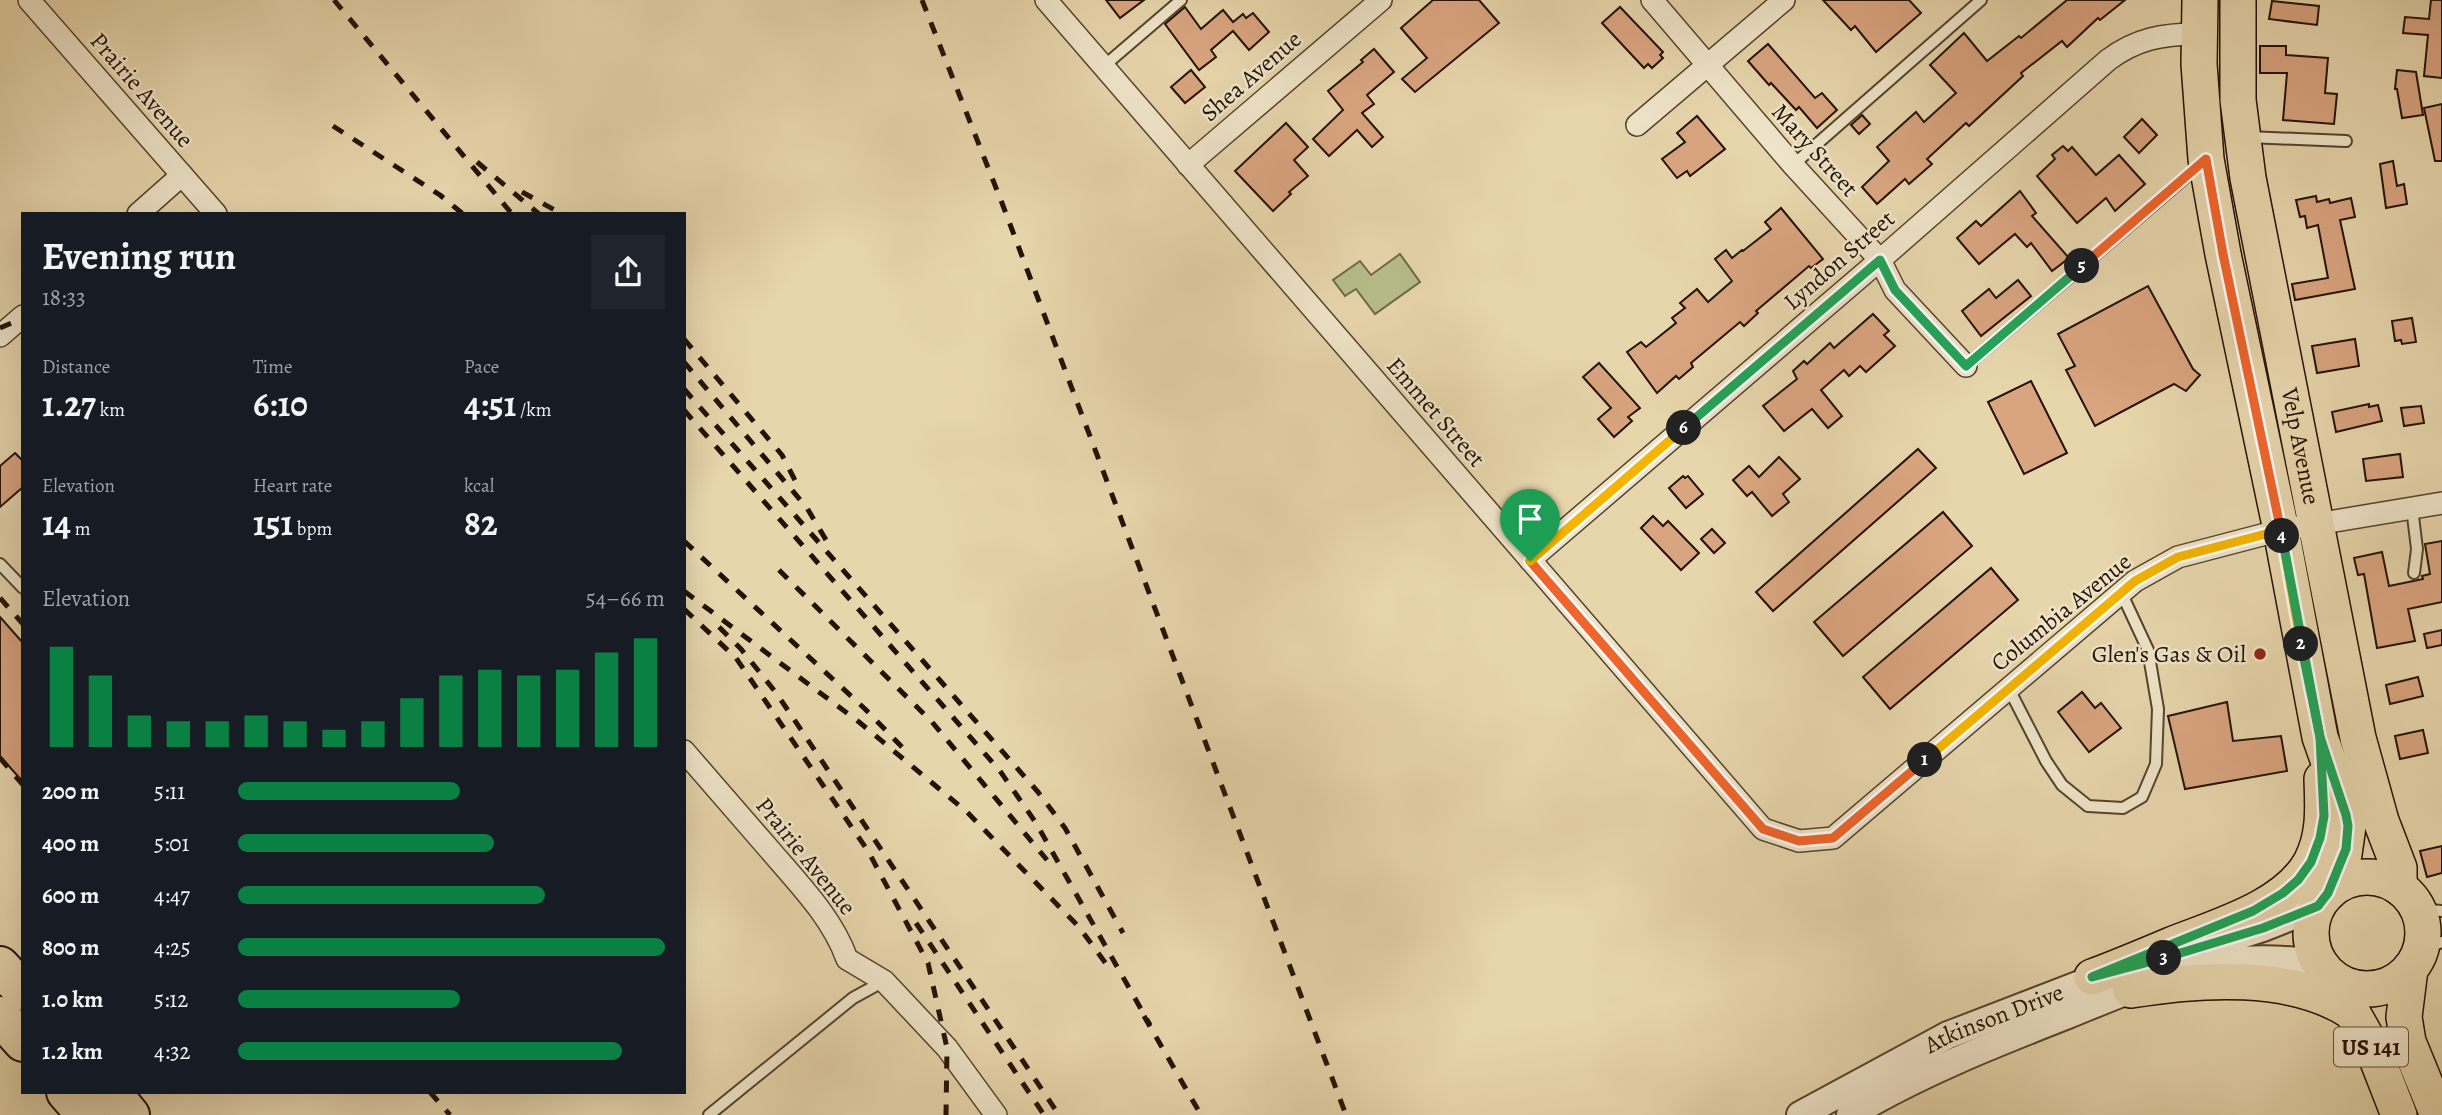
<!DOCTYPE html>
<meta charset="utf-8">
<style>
body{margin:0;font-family:Alegreya,serif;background:#20242c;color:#f1f3f6;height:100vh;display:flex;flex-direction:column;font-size:26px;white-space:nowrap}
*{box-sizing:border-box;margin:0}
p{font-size:23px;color:#9ea1a6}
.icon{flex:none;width:38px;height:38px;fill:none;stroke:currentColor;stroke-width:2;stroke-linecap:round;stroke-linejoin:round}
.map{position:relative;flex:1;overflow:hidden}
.side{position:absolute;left:21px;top:212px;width:665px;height:882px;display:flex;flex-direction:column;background:#171b24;border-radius:0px;box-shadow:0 7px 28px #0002}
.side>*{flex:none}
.pin{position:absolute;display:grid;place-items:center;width:60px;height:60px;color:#fff;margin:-72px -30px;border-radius:50% 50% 50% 0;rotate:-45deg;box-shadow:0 0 7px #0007}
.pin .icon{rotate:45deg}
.km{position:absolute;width:35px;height:35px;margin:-18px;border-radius:50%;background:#222;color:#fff;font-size:19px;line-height:35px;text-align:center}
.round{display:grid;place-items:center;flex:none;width:74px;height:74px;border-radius:0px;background:#20242c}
.summary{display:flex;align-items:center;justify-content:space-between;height:119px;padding:0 21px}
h1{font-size:38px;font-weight:700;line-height:52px}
.stats{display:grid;grid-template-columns:repeat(3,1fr);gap:10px;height:119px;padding:7px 21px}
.stats div{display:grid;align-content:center}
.stats b{font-size:35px;font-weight:700}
.stats small{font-size:19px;font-weight:400}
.stats p{font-size:19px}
.chart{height:196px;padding:14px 21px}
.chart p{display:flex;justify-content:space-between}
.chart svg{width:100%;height:126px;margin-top:7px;stroke:#0b8043;stroke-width:6}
ul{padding:0 21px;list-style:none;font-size:23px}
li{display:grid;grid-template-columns:112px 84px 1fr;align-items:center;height:52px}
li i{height:18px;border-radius:9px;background:#0b8043}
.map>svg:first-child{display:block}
</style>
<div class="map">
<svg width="2442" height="1115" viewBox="0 0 2442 1115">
<rect width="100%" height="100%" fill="#e7d5ac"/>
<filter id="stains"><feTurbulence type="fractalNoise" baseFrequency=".00286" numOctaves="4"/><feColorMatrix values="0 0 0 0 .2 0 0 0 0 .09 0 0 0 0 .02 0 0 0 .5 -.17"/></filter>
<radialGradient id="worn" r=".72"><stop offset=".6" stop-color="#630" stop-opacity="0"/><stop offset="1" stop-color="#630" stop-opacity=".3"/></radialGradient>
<path fill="#b6bd89" stroke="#6c6846" stroke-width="2" d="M1400,254L1420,282L1375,314L1356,289L1345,296L1333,280L1360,261L1371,275Z"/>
<g fill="#d9a480" stroke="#231202" stroke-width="2">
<path d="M1106,0H1144L1120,18Z"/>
<path d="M1433,0H1479L1499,23L1415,92L1402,79L1427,58L1401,28Z"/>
<path d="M1823,0H1909L1921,13L1876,52L1855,26L1851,30Z"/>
<path d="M2067,0H2125L2100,20L2098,18L2067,47L2062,41L2021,73L2023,76L1969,126L1966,123L1927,159L1932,164L1909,184L1905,179L1877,204L1862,187L1889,161L1877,147L1916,112L1924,122L1956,93L1930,65L1964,33L1987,61L2019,36L2021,38Z"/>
<path d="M2431,0H2442V78L2424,76L2428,35L2403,33L2405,17L2429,19Z"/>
<path d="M2272,1L2319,6L2317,25L2269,19Z"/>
<path d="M1185,7L1201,29L1223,10L1233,22L1243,14L1246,18L1253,13L1269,32L1249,50L1233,31L1211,50L1216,57L1199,70L1165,24Z"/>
<path d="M1620,7L1663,52L1660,55L1663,58L1652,68L1648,64L1644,68L1602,23Z"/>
<path d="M1768,44L1815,98L1822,93L1837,110L1817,128L1799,107L1796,110L1771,83L1769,85L1748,61Z"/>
<path d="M2260,46H2286V55L2328,58L2325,93L2337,94L2334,124L2283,120L2287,73H2260Z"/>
<path d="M1374,49L1394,72L1367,95L1374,104L1362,113L1383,137L1372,147L1357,130L1329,156L1313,139L1343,110L1328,91L1363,62L1361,60Z"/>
<path d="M1191,70L1205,87L1185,103L1171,87Z"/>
<path d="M2397,70L2416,72L2423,115L2402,118L2397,89H2395Z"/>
<path d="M2442,104V161H2435L2424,108Z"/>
<path d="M1862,115L1870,124L1859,134L1851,125Z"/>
<path d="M1697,116L1725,149L1690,176L1687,171L1677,178L1662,159L1685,142L1677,133Z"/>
<path d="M2142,119L2157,135L2139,153L2124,137Z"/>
<path d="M1286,123L1308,147L1294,160L1308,176L1289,192L1291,194L1273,211L1235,171Z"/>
<path d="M2063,146L2068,151L2072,147L2096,175L2119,155L2145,184L2115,211L2106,198L2077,223L2037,176L2055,159L2052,155Z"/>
<path d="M2393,161L2397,186L2404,184L2407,204L2386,208L2380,164Z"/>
<path d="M2020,191L2036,213L2032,216L2069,258L2052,271L2031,243L2027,247L2015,234L1979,264L1957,238L1976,221L1981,226Z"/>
<path d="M2316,196L2317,202L2329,199L2330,203L2351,198L2355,217L2340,220L2355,289L2295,300L2292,284L2328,278L2318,225L2307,228L2305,216L2300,217L2296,200Z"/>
<path d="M1781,208L1823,259L1811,268L1809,266L1756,311L1758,313L1744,326L1740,322L1691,363L1693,367L1679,379L1676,376L1657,393L1627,352L1641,342L1646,347L1676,323L1672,318L1685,308L1680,303L1697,289L1708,302L1732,281L1715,259L1726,250L1732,258L1742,250L1743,251L1771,229L1765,222Z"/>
<path d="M2018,280L2031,296L1981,336L1962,311L1989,289L1996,298Z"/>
<path d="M2148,286L2193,369L2200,375L2186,391L2174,384L2095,426L2066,370L2075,366L2058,334Z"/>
<path d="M1873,314L1889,331L1884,335L1895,346L1866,372L1860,366L1849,376L1844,370L1821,390L1842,416L1828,428L1812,409L1784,431L1763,406L1797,379L1793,371L1804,361L1807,364L1830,343L1834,348Z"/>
<path d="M2412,318L2416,342L2402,344L2401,340L2395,341L2392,321Z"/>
<path d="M2355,339L2359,366L2317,373L2312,346Z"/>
<path d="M1599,363L1640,408L1628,417L1632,421L1614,437L1598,419L1611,408L1583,377Z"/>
<path d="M2031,381L2067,453L2024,474L1988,402Z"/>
<path d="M2369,404V407L2378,405L2382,421L2336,432L2332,412Z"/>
<path d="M2421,406L2424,423L2404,426L2401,408Z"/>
<path d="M1918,449L1936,468L1773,611L1756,592Z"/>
<path d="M15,453L23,461V487L0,507V466Z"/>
<path d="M2400,454L2403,477L2366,481L2363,459Z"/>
<path d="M1779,457L1800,479L1783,494L1789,502L1772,516L1752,492L1747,496L1733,480L1749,466L1759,477Z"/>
<path d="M1683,476L1685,478L1688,476L1703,494L1686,508L1669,488Z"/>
<path d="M1943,512L1972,546L1843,656L1814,622Z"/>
<path d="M1653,516L1663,526L1668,521L1699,553L1681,570L1641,528Z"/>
<path d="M1712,529L1725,543L1714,553L1701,539Z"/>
<path d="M2442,541V602L2408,609L2415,641L2377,648L2364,574L2358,575L2354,558L2382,552L2389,586L2423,579L2422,576L2430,574L2425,544Z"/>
<path d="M1991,568L2018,600L1890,709L1863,677Z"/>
<path d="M0,617L23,643V782L0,756Z"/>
<path d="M2442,630V645L2427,648L2424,634Z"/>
<path d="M2418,677L2423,696L2390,704L2386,685Z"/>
<path d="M2082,692L2095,708L2101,703L2121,728L2089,752L2058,712Z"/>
<path d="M2227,702L2233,741L2281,736L2287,771L2185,789L2168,716Z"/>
<path d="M2423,730L2428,753L2400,759L2395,736Z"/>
<path d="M2442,846V873L2427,877L2420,851Z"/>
</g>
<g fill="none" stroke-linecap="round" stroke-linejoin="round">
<g stroke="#54432c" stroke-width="14">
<g id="service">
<path d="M1104,66L1181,0"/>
<path d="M2248,137L2346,141"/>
<path d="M1793,165L1981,0"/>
<path d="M1966,366L2200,165"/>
<path d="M2412,508L2417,549L2414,573"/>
<path d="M0,564L23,588"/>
<path d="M2009,689L2046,761L2062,785L2088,806L2123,808L2142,797L2156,764L2158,709L2148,650L2121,592"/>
<path d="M2418,909L2442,911"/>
<path d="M2421,950L2442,942"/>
<path d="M709,1115L853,998L884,981"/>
</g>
</g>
<g stroke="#54432c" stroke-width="24">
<g id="minor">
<path d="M29,0L216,214"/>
<path d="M1046,0L1763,829L1799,841L1833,838L2135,581L2178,557L2281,530L2442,503"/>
<path d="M1652,0L1793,165L1880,260L1895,290L1966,366"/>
<path d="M1637,125L1784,0"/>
<path d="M1188,165L1381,0"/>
<path d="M138,214L182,175"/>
<path d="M0,336L23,316"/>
<path d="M1530,560L1880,260L2108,60C2136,39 2162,34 2198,34"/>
<path d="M684,751C713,784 741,817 769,849C798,883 832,917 847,959L884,981L947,1048L996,1115"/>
</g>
</g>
<g stroke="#54432c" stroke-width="30">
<g id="tertiary">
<path d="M2214,944L2263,928L2318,906"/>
<path id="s1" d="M1800,1115L1948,1035L2109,973"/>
<path d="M1850,1115C1918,1074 1994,1044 2068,1015C2122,993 2176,969 2234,961C2263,957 2291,961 2319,962"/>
</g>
</g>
<g stroke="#231202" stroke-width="38">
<g id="primary">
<path d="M2200,0L2199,64L2206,159L2223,254L2281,530L2320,737L2342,799L2348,826L2344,854L2328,893"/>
<path id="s2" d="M2238,0V100L2248,178L2358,738L2381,821L2399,868V887"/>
<circle cx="2367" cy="933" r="56"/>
<path d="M2410,969L2404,1017L2408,1042L2438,1115"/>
<path d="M2092,977C2119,967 2145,956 2171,945C2216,927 2286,908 2311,862C2325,835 2323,808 2322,779"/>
<path d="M2131,990C2200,979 2291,972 2352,1012"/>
<path d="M2342,991L2347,1003L2374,1051L2399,1115"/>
</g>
</g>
<g stroke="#231202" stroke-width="42">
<g id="motorway">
<path d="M0,966L23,991"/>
<path d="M0,1016L23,1042"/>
<path d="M66,1092L86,1115"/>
<path d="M111,1092L130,1115"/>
</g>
</g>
<use href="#service" stroke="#efe4c9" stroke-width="10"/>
<use href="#minor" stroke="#efe4c9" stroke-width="21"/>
<use href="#tertiary" stroke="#efe4c9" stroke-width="26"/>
<use href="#primary" stroke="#e7d5ac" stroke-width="35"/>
<use href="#motorway" stroke="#e7d5ac" stroke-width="38"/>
<g stroke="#231202" stroke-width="5" stroke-dasharray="12 12" stroke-linecap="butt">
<path d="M334,0L512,214"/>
<path d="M922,0L1002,203L1346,1115"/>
<path d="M333,126L440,195L463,214"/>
<path d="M477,162L539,214"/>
<path d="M522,192L562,214"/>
<path d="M0,328L23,318"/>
<path d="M684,339L782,455L799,488"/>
<path d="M684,362L807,508L826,540"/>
<path d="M684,389L1038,792L1065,828L1123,933"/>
<path d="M684,410L1000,771L1036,823L1150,1025"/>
<path d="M684,541L865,709L903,748"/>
<path d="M779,570L932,722L1047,860"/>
<path d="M684,591L859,722L967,812L1079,927L1107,965"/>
<path d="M0,598L23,624"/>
<path d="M684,609L736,658L868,851L928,963L947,1048L946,1115"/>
<path d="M719,627L741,649L777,694L1059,1115"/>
<path d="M0,758L23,785"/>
<path d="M916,923L1044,1115"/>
<path d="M1144,1016L1201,1115"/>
<path d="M430,1092L450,1115"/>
</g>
</g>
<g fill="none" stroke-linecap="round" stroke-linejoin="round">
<g stroke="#fff" stroke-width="14">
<path id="split-1" d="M1530,561L1763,829L1799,841L1833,838L1925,760"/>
</g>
<g stroke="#fff" stroke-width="14">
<path id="split-2" d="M1925,760L2135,581L2178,557L2281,530L2301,644"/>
</g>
<g stroke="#fff" stroke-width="14">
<path id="split-3" d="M2164,958L2092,977L2253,911L2283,893L2298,880L2311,862L2320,838L2324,816L2320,737L2301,644"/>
</g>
<g stroke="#fff" stroke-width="14">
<path id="split-4" d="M2164,958L2263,928L2318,906L2328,893L2346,849L2348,826L2346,815L2320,737L2282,536"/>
</g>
<g stroke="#fff" stroke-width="14">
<path id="split-5" d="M2082,266L2206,159L2223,254L2282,536"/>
</g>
<g stroke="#fff" stroke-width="14">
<path id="split-6" d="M1684,428L1880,260L1895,290L1966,366L2082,266"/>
</g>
<g stroke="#fff" stroke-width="14">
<path id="split-7" d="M1530,561L1684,428"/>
</g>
<use href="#split-1" stroke="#f0652b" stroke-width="9"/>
<use href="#split-2" stroke="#f5b400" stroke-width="9"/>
<use href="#split-3" stroke="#22a559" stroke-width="9"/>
<use href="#split-4" stroke="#22a559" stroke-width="9"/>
<use href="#split-5" stroke="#f0652b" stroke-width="9"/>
<use href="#split-6" stroke="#22a559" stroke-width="9"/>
<use href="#split-7" stroke="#f5b400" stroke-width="9"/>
</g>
<circle fill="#8f2418" stroke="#efe4c9" stroke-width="2.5" cx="2260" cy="654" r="7"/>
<g text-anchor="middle" stroke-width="5" stroke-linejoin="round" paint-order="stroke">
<rect fill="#efe4c9" stroke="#60513e" stroke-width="2" x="2334" y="1027.5" width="74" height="39" rx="5"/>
<g font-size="23" font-weight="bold" fill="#231202">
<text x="2371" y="1055">US 141</text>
</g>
<g font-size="24" fill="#231202" stroke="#efe4c9">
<text transform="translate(1251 76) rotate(-41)" y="8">Shea Avenue</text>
<text transform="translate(142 90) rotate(49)" y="8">Prairie Avenue</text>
<text transform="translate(1815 150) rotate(48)" y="8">Mary Street</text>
<text transform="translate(1839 260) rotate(-41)" y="8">Lyndon Street</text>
<text transform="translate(1436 412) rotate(49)" y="8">Emmet Street</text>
<text dy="8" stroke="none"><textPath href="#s2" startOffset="452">Velp Avenue</textPath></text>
<text transform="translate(2061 612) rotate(-39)" y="8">Columbia Avenue</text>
<text transform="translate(806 856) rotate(51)" y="8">Prairie Avenue</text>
<text dy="8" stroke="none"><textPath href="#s1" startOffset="217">Atkinson Drive</textPath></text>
</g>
<g font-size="24" fill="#231202" stroke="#efe4c9" text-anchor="end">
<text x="2246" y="662">Glen's Gas &amp; Oil</text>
</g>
</g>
<rect width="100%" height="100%" filter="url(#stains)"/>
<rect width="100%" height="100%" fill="url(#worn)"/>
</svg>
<div class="pin" style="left:1530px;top:561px;background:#1e9e55"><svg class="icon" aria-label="arrive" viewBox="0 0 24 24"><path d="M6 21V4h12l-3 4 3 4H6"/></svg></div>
<b class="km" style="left:1925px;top:760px">1</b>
<b class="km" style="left:2301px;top:644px">2</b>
<b class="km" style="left:2164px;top:958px">3</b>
<b class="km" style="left:2282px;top:536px">4</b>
<b class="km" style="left:2082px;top:266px">5</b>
<b class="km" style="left:1684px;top:428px">6</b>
<section class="side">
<div class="summary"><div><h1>Evening run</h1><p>18:33</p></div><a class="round"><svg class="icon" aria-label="share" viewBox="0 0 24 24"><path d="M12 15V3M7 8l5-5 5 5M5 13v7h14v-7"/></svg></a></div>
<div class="stats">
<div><p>Distance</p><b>1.27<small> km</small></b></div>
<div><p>Time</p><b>6:10</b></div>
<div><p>Pace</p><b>4:51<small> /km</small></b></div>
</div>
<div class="stats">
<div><p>Elevation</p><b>14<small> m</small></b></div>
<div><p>Heart rate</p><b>151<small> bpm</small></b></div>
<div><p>kcal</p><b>82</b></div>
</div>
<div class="chart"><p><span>Elevation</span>54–66 m</p>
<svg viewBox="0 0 160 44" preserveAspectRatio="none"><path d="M5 44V9M15 44V19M25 44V33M35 44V35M45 44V35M55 44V33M65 44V35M75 44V38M85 44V35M95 44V27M105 44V19M115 44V17M125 44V19M135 44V17M145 44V11M155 44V6"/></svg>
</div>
<ul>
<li><b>200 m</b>5:11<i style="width:52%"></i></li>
<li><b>400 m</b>5:01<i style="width:60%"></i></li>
<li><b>600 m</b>4:47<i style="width:72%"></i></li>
<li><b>800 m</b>4:25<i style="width:100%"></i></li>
<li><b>1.0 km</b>5:12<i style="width:52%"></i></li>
<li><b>1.2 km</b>4:32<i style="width:90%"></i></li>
</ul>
</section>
</div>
